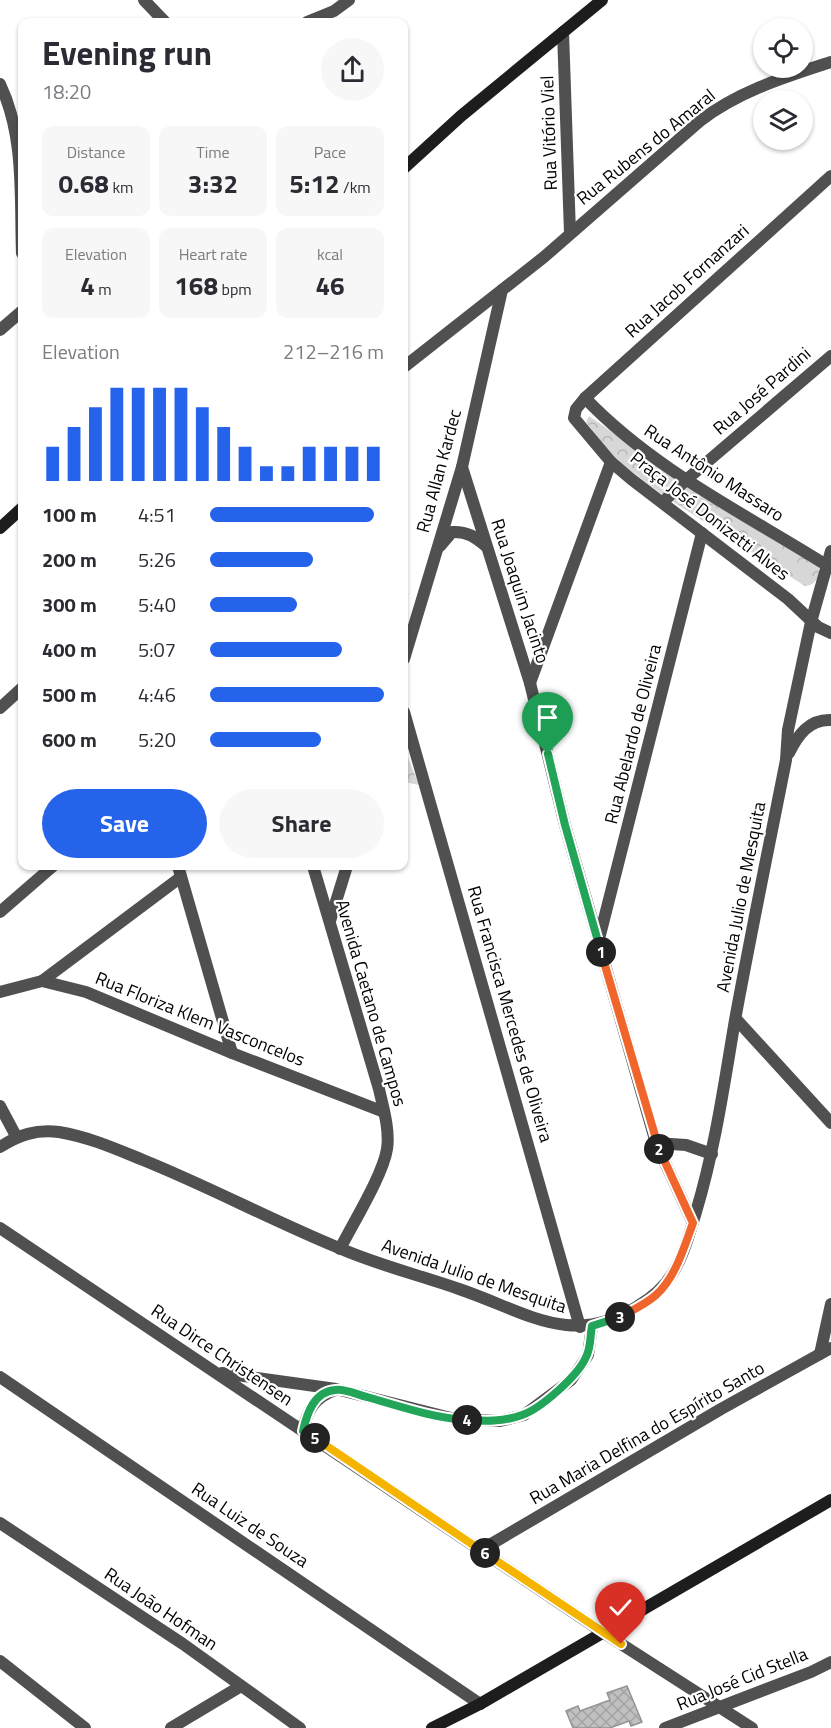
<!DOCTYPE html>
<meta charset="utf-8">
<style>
body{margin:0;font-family:"Titillium Web",sans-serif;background:#f7f7f7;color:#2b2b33;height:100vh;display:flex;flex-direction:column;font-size:22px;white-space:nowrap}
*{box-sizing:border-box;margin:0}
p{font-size:20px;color:#7c7c81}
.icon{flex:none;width:33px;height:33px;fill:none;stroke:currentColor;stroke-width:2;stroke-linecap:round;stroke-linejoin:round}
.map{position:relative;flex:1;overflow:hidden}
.details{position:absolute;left:18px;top:18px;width:390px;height:852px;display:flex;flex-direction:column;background:#fff;border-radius:12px;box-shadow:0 2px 4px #0004}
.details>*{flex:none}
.tools{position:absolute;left:753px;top:18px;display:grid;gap:12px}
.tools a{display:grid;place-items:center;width:60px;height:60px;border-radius:50%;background:#fff;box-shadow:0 2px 4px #0004;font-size:30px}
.pin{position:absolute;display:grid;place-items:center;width:51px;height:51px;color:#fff;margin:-62px -26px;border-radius:50% 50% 50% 0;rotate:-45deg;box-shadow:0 0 6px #0007}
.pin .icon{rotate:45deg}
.km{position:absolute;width:30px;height:30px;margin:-15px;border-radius:50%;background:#222;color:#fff;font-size:16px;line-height:30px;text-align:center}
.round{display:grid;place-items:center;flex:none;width:63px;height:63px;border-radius:32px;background:#f7f7f7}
.summary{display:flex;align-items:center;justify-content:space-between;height:102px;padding:0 24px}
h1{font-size:33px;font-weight:700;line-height:45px}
.stats{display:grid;grid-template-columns:repeat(3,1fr);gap:9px;height:102px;padding:6px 24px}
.stats div{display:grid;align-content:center;border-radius:12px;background:#f7f7f7;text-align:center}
.stats b{font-size:26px;font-weight:700}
.stats small{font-size:16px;font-weight:400}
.stats p{font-size:16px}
.chart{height:168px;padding:12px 24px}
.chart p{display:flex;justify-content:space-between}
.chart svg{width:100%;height:108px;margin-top:6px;stroke:#2563eb;stroke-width:6}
.button{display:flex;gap:12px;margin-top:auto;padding:12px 24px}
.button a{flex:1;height:69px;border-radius:36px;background:#2563eb;color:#fff;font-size:24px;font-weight:700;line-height:69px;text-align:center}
.button a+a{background:#f7f7f7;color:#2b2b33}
ul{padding:0 24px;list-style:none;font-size:20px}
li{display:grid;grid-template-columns:96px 72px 1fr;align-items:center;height:45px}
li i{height:15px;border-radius:8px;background:#2563eb}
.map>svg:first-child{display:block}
</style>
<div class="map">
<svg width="831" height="1728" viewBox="0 0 831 1728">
<defs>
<pattern id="park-crowns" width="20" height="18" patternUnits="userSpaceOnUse" patternTransform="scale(1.5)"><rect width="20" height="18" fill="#d7d7d7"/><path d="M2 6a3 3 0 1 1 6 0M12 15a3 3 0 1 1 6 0" fill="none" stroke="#b7b7b7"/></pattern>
<pattern id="building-cross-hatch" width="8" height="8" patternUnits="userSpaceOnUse" patternTransform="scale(1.5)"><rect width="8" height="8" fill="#c0c0c0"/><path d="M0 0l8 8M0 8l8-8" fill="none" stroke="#a3a3a3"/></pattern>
</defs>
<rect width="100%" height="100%" fill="#fff"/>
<g fill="url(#park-crowns)">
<path d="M589,416L678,478L818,564C821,575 817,585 805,586L664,496L613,457L586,422Z"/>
<path d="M404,749L405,750L419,785L404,782Z"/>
</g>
<path fill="url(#building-cross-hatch)" stroke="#949494" stroke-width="1.5" d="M627,1686L642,1722L631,1726L629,1721L610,1728H573L566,1711L578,1706L580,1711L610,1700L607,1693Z"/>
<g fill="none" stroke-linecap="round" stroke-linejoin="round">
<g stroke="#505050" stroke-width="12">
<path d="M144,0L165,22"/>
<path d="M307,22L334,11L349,0"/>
<path d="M563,32L570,233"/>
<path d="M0,84C25,136 20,197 22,253"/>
<path d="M831,176L585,398L576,409L574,418L611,462L631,479L788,599L818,627L831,633"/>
<path d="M0,330L22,311"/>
<path d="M404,367L544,257L700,121C739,91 785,77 831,62"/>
<path d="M585,398C655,471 746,514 831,568"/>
<path d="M462,467L530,683L565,825L656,1143L693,1223"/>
<path d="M663,502L686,480L831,356"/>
<path d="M440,546L452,532C467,531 475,537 486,546"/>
<path d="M404,659L462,467L502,290"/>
<path d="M530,683L611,462"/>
<path d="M0,708L22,688"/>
<path d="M404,712L580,1327"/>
<path d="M789,753C798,735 809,719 831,720"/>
<path d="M178,866L232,1053"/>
<path d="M313,866L379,1089C383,1107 390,1130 387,1149C383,1175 353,1223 340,1249"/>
<path d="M0,912L53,866"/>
<path d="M330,921L347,866"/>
<path d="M598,943L702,533"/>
<path d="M42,981L181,877"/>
<path d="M0,992L42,981L86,992L232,1053L384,1112"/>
<path d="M736,1019L831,1123"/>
<path d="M0,1106L16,1136"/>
<path d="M656,1143L686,1145L712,1154"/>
<path d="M0,1147C19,1135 36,1129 59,1132C89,1137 116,1149 143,1160C210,1187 273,1221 339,1248C378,1265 419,1275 459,1289C525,1311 571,1349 638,1306C653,1297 665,1287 674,1271C684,1254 690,1232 696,1212C715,1149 724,1085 735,1020C751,933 769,846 786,760L788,730L811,622L831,551"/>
<path d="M0,1228L604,1633L752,1728"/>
<path d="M820,1354L831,1304"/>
<path d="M222,1373L336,1389L455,1419L500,1421L524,1415L571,1380L588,1355L592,1326"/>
<path d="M0,1377L480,1704"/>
<path d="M303,1431C307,1410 315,1397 335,1390"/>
<path d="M0,1523L183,1644L300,1728"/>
<path d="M481,1550L721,1409L831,1348"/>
<path d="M0,1661L85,1728"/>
<path d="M171,1728L241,1686"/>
<path d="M665,1728L811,1672L831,1662"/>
</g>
<g stroke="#1d1d1d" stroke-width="12">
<path d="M404,168L461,116L602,0"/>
<path d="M0,528L22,508"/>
<path d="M432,1728L480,1704L831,1500"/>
</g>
</g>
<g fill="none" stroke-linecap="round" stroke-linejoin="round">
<g stroke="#fff" stroke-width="12">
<path id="split-1" d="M548,754L565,825L601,952"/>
</g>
<g stroke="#fff" stroke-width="12">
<path id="split-2" d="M601,952L659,1149"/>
</g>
<g stroke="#fff" stroke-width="12">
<path id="split-3" d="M620,1317C631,1311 646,1304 656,1295C676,1277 684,1247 693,1223L659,1149"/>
</g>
<g stroke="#fff" stroke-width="12">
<path id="split-4" d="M467,1420C485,1421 503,1422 522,1415C540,1409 578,1376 586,1357C591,1348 590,1336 592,1326L620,1317"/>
</g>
<g stroke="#fff" stroke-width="12">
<path id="split-5" d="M315,1438L303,1431C307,1413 314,1392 335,1390C344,1388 358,1395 367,1397C399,1406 433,1418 467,1420"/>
</g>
<g stroke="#fff" stroke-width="12">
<path id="split-6" d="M315,1438L485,1553"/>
</g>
<g stroke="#fff" stroke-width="12">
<path id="split-7" d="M485,1553L621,1644"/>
</g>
<use href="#split-1" stroke="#22a559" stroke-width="8"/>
<use href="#split-2" stroke="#f0652b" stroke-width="8"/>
<use href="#split-3" stroke="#f0652b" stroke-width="8"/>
<use href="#split-4" stroke="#22a559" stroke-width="8"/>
<use href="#split-5" stroke="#22a559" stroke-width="8"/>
<use href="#split-6" stroke="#f5b400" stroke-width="8"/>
<use href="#split-7" stroke="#f5b400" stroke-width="8"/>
</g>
<g text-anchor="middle" stroke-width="4.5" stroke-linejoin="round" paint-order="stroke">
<g font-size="18" fill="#000" stroke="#fff">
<text transform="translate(549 133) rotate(-92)" y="6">Rua Vitório Viel</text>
<text transform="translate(646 147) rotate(-39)" y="6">Rua Rubens do Amaral</text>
<text transform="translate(687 281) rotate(-42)" y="6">Rua Jacob Fornanzari</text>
<text transform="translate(762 391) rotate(-41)" y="6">Rua José Pardini</text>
<text transform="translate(439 471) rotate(-75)" y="6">Rua Allan Kardec</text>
<text transform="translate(714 473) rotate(33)" y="6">Rua Antônio Massaro</text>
<text transform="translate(710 516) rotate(38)" y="6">Praça José Donizetti Alves</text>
<text transform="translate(520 591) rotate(72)" y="6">Rua Joaquim Jacinto</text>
<text transform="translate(633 734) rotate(-76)" y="6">Rua Abelardo de Oliveira</text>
<text transform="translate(741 897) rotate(-79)" y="6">Avenida Julio de Mesquita</text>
<text transform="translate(371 1003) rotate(74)" y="6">Avenida Caetano de Campos</text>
<text transform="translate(510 1014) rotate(74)" y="6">Rua Francisca Mercedes de Oliveira</text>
<text transform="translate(200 1019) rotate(22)" y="6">Rua Floriza Klem Vasconcelos</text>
<text transform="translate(474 1276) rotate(19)" y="6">Avenida Julio de Mesquita</text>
<text transform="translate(222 1355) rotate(34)" y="6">Rua Dirce Christensen</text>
<text transform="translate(647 1433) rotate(-30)" y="6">Rua Maria Delfina do Espírito Santo</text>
<text transform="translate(250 1525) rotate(34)" y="6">Rua Luiz de Souza</text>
<text transform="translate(161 1609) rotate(34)" y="6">Rua João Hofman</text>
<text transform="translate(742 1679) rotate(-22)" y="6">Rua José Cid Stella</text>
</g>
</g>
</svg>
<div class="tools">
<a><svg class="icon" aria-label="locate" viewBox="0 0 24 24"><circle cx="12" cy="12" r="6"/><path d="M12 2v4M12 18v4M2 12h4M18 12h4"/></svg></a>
<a><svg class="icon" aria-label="layers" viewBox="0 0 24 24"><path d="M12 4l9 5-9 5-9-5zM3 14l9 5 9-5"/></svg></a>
</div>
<div class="pin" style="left:548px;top:754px;background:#1e9e55"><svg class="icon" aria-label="arrive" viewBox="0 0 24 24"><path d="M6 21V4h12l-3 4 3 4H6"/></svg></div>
<div class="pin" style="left:621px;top:1644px;background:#d93025"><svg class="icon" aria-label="check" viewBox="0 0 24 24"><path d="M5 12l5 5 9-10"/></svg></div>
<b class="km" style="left:601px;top:952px">1</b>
<b class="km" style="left:659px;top:1149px">2</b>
<b class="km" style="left:620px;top:1317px">3</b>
<b class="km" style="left:467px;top:1420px">4</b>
<b class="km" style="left:315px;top:1438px">5</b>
<b class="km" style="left:485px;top:1553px">6</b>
<section class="details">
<div class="summary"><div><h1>Evening run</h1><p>18:20</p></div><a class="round"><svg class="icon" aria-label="share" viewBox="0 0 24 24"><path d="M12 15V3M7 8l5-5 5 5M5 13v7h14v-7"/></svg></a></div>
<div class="stats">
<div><p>Distance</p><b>0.68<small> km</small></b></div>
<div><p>Time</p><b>3:32</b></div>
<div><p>Pace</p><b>5:12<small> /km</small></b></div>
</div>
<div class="stats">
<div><p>Elevation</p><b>4<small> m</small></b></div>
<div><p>Heart rate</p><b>168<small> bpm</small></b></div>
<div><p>kcal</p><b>46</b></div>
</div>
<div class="chart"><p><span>Elevation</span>212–216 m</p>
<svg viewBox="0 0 160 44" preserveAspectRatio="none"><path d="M5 44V30M15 44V22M25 44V14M35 44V6M45 44V6M55 44V6M65 44V6M75 44V14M85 44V22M95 44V30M105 44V38M115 44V38M125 44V30M135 44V30M145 44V30M155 44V30"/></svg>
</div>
<ul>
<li><b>100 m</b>4:51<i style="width:94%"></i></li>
<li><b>200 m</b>5:26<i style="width:59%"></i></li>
<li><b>300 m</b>5:40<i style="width:50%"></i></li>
<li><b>400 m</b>5:07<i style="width:76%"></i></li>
<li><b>500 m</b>4:46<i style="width:100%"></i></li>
<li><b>600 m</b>5:20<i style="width:64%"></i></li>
</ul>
<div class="button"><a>Save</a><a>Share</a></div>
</section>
</div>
